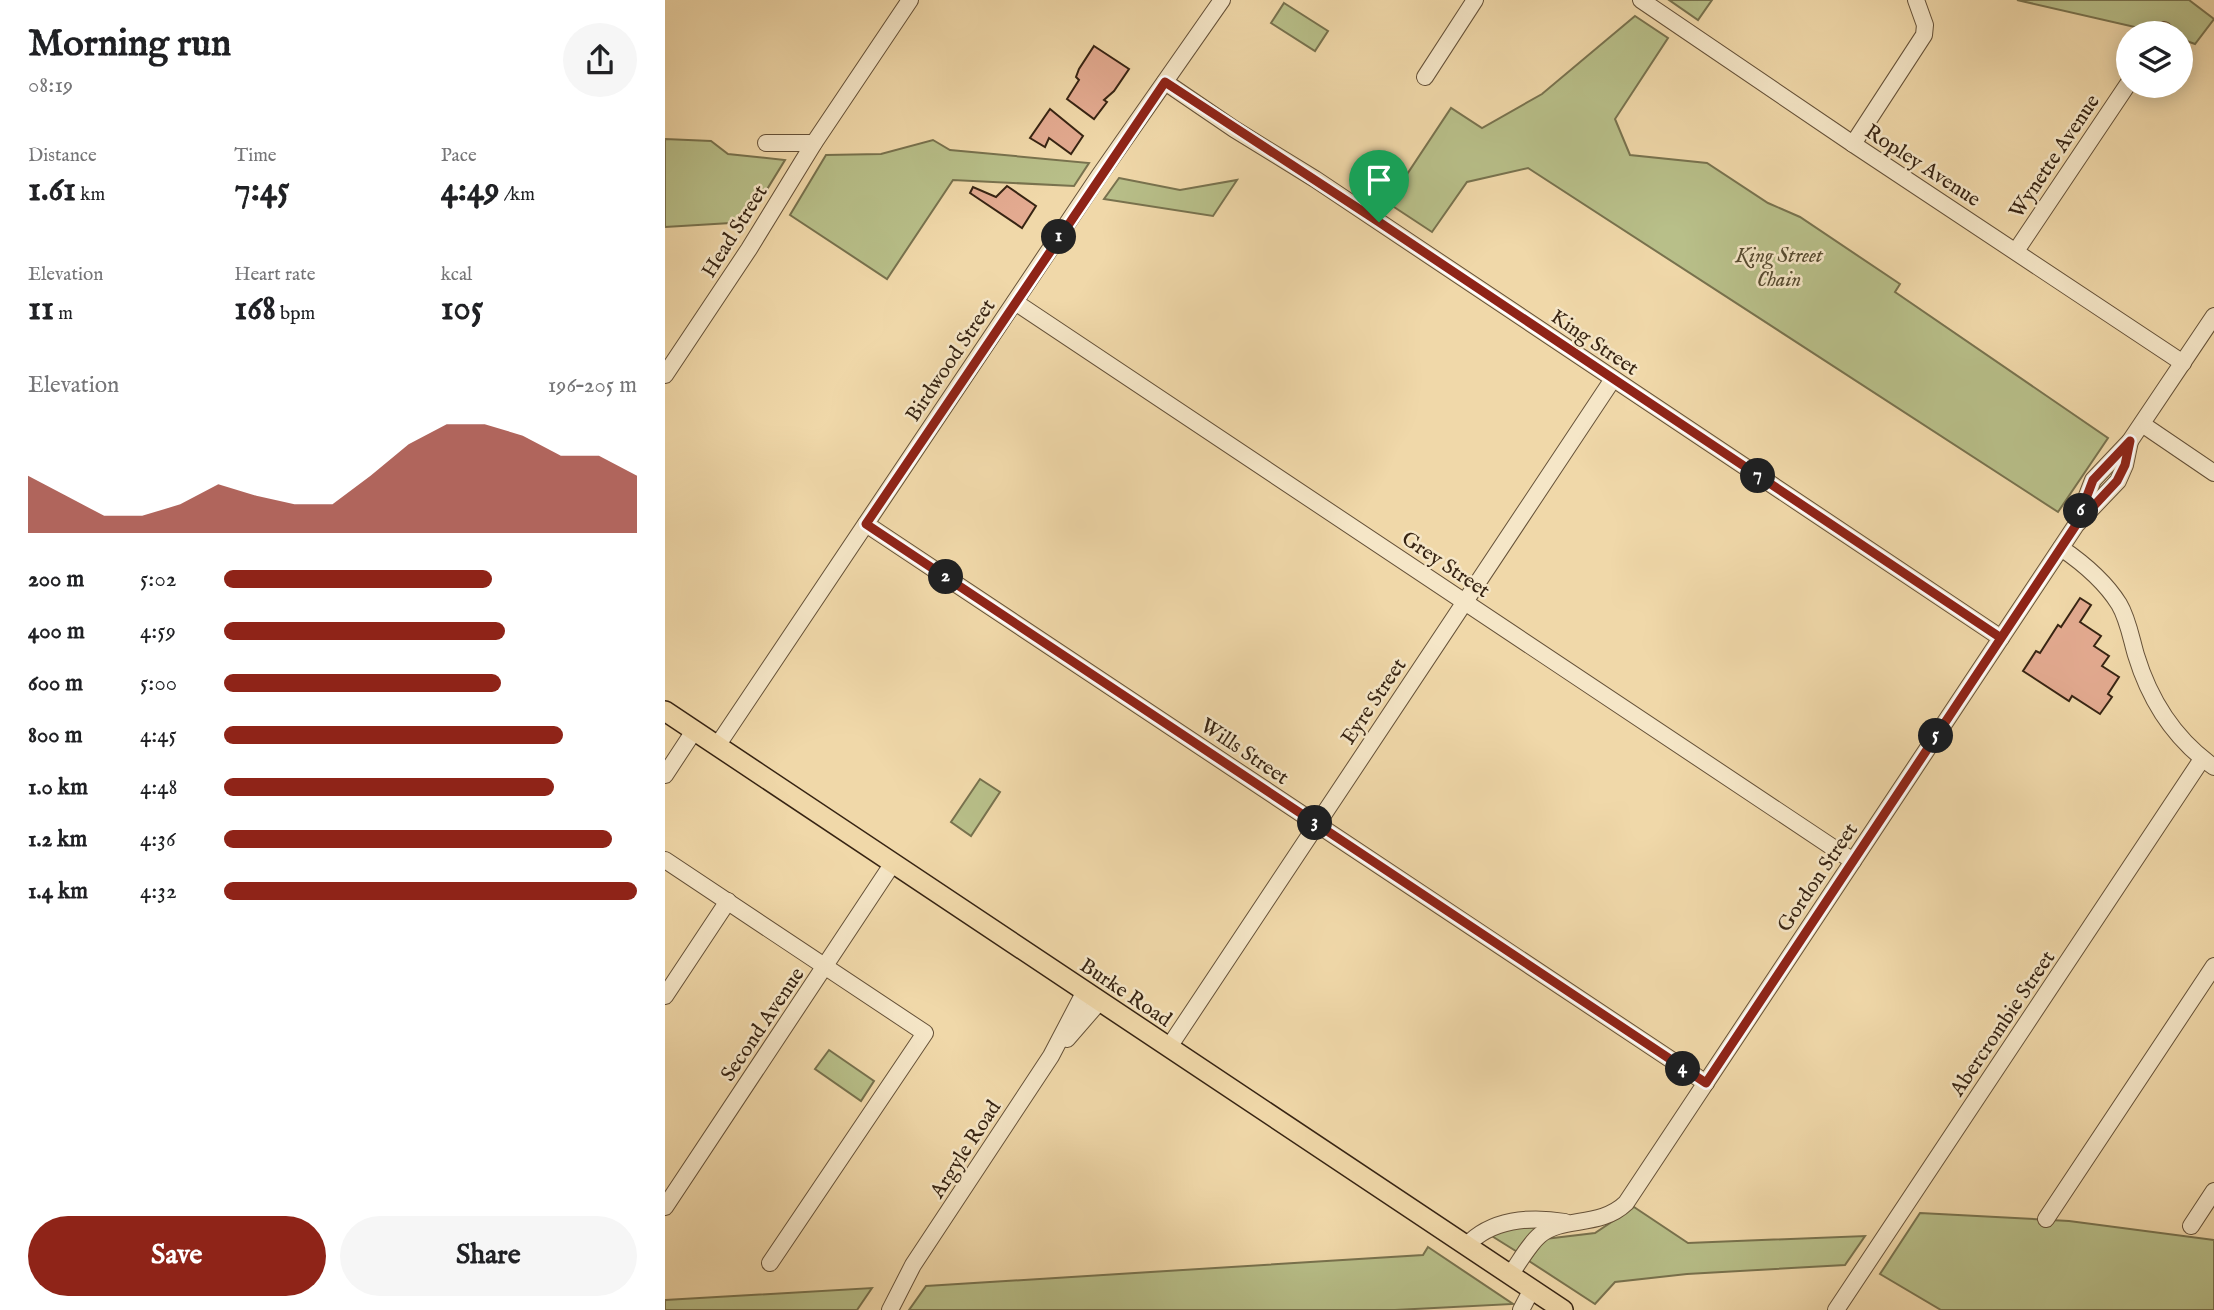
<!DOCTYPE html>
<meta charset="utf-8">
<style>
body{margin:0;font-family:"IM FELL English",serif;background:#f6f6f6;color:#202124;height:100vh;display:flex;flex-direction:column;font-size:26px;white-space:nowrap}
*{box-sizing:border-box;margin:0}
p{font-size:23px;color:#757577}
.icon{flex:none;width:38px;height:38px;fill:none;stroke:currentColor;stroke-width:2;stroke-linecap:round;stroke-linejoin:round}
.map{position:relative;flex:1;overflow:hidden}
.drawer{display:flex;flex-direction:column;background:#fff;width:665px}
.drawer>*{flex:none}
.tools{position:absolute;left:1451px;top:21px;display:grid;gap:14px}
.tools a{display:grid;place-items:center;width:77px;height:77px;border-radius:50%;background:#fff;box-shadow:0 4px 18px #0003;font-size:35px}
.pin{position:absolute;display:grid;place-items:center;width:60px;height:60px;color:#fff;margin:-72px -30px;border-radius:50% 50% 50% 0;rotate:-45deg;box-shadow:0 0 7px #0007}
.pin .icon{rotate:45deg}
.km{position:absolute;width:35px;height:35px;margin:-18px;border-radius:50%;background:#222;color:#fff;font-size:19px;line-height:35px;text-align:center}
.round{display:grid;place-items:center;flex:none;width:74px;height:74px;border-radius:37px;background:#f6f6f6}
.head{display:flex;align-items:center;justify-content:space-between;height:119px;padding:0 28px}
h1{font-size:38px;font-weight:700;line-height:52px}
.stats{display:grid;grid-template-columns:repeat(3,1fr);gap:10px;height:119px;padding:7px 28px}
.stats div{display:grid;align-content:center}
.stats b{font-size:35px;font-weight:700}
.stats small{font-size:19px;font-weight:400}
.stats p{font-size:19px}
.chart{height:196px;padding:14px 28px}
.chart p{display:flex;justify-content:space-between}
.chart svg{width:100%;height:126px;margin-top:7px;fill:#8f2418;opacity:.7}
.button{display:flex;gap:14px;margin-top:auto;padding:14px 28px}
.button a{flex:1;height:80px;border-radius:42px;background:#8f2418;color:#fff;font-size:28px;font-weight:700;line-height:80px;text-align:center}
.button a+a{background:#f6f6f6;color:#202124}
ul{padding:0 28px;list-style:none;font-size:23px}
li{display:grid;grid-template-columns:112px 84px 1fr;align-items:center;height:52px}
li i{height:18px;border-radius:9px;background:#8f2418}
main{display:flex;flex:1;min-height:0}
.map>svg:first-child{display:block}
</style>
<main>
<section class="drawer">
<div class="head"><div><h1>Morning run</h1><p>08:19</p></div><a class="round"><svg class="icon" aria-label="share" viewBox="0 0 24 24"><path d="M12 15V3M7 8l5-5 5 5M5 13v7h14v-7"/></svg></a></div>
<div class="stats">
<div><p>Distance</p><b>1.61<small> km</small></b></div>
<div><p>Time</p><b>7:45</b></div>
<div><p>Pace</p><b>4:49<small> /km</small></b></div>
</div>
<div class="stats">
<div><p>Elevation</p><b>11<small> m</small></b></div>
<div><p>Heart rate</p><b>168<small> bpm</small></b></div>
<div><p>kcal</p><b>105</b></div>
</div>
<div class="chart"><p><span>Elevation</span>196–205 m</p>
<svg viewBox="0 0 160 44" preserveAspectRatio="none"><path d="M0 44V24L10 31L20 38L30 38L40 34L50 27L60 31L70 34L80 34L90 24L100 13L110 6L120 6L130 10L140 17L150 17L160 24V44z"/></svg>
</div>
<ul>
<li><b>200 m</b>5:02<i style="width:65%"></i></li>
<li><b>400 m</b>4:59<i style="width:68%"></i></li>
<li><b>600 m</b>5:00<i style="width:67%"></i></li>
<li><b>800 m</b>4:45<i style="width:82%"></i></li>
<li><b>1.0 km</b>4:48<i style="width:80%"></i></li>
<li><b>1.2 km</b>4:36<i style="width:94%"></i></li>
<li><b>1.4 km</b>4:32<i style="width:100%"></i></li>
</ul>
<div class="button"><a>Save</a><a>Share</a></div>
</section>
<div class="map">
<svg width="1549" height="1310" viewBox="0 0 1549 1310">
<rect width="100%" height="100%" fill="#f0d8a9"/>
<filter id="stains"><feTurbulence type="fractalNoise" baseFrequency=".00286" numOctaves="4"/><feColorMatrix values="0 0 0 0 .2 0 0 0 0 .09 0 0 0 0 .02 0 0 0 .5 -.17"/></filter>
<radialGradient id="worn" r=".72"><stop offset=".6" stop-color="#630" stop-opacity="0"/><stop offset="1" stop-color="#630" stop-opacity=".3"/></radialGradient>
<g fill="#b8bf89" stroke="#78724e" stroke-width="2">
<path d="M1004,0H1047L1033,20Z"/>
<path d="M1352,0H1524L1549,19L1530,44L1516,39V33H1496Z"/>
<path d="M619,3L663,31L650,51L606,23Z"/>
<path d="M970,16L1003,38L950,119L965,155L1042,163L1103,203L1135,217L1235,284L1230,292L1443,438L1393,512L863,168L802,182L767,232L723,203L786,108L817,128L877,94Z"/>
<path d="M0,139L46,141L63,154L120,160L82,222L0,227Z"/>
<path d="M268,140L285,150L424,163L409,186L288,180L222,279L125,215L161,155L216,154Z"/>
<path d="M454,178L515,190L572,180L548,216L439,199Z"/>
<path d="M315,779L335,792L306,836L286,822Z"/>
<path d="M164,1050L209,1081L196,1101L150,1069Z"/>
<path d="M969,1207L1023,1243L1200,1236L1180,1265L1022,1274L950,1282L930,1304L864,1261L880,1239L930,1233Z"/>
<path d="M1255,1213L1404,1221L1549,1240V1310H1276L1215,1274Z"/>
<path d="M874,1227L854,1253L822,1233L828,1229Z"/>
<path d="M763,1247L848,1304L730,1310H244L261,1286L758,1255Z"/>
<path d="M207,1288L192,1310H0V1300Z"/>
</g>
<g fill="#e3aa90" stroke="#372413" stroke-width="2">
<path d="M429,46L464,69L449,91L439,100L442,102L429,119L402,99L414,80L411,77L414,69Z"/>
<path d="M385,109L418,136L406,154L384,138L380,147L365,138Z"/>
<path d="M342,186L371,206L357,228L305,193L308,187L331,197Z"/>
<path d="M1415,598L1426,605L1415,622L1436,636L1429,646L1444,656L1437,666L1454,677L1443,694L1447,697L1435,714L1407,696L1404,701L1358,671L1371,651L1375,653L1393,625L1396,627Z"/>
</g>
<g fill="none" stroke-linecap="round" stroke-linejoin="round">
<g stroke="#655138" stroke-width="18">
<g id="minor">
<path d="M976,0L1188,144L1518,363"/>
<path d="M1497,33L1499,30"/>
<path d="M760,77L810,0"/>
<path d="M500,82L569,129L650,179L1336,638"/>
<path d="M101,143H149"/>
<path d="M1188,144L1259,35L1260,25L1251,0"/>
<path d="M1351,251L1463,84"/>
<path d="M350,302L1188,861"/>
<path d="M0,375L84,249L149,143L245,0"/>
<path d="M1477,424L1549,473"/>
<path d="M1413,519L1428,480L1465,441L1549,316"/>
<path d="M201,524L1041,1083"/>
<path d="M1396,548C1418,563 1439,580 1454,604C1463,619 1466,638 1471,655C1485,701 1509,739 1549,767"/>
<path d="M52,746L434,176L557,0"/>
<path d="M0,775L29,731"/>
<path d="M0,860L260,1033L105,1263"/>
<path d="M0,996L63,901"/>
<path d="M402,1039L435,1001"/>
<path d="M504,1047L948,379"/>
<path d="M0,1207L228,863"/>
<path d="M1381,1219L1549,966"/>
<path d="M1526,1226L1549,1191"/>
<path d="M801,1246C826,1219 865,1216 900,1222"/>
<path d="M845,1275C854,1263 863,1245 875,1235C898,1216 935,1228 961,1203L1411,525L1453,481L1460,465L1465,441"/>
<path d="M225,1310L248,1265L386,1056L420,991"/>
<path d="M856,1310L867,1289"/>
<path d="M1171,1310L1537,759"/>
</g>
</g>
<g stroke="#372413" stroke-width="22">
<path id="major" d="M0,711L898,1310"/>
</g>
<use href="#minor" stroke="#f5e6c7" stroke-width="16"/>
<use href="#major" stroke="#f0d8a9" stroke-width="19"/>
</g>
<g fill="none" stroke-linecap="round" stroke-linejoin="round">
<g stroke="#fff" stroke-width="14">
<path id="route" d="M714,222L500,82L201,524L1041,1083L1411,525L1452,481L1460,465L1465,441L1428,480L1411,525L1336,638L714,222"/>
</g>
<use href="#route" stroke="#8f2418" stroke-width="9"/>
</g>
<g text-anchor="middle" stroke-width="5" stroke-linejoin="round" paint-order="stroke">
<g font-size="21" fill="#372413" stroke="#f5e6c7">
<text transform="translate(1389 156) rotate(-56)" y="7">Wynette Avenue</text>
<text transform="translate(1258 165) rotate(33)" y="7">Ropley Avenue</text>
<text transform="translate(69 231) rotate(-58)" y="7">Head Street</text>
<text transform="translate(930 342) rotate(34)" y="7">King Street</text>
<text transform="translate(285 360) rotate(-56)" y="7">Birdwood Street</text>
<text transform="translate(781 564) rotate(34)" y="7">Grey Street</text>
<text transform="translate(708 701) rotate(-56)" y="7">Eyre Street</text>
<text transform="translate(580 751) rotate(34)" y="7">Wills Street</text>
<text transform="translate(1152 877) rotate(-56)" y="7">Gordon Street</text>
<text transform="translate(461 992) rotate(34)" y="7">Burke Road</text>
<text transform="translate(1337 1023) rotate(-56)" y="7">Abercrombie Street</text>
<text transform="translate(97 1024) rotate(-56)" y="7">Second Avenue</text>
<text transform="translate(300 1149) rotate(-57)" y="7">Argyle Road</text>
</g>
<g font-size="21" font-style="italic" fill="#574b30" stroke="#f5e6c7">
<text x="1114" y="262">King Street<tspan x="1114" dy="24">Chain</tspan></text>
</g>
</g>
<rect width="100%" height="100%" filter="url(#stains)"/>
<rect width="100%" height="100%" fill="url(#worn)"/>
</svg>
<div class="tools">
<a><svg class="icon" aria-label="layers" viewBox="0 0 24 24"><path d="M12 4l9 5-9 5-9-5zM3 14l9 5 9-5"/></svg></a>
</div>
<div class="pin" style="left:714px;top:222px;background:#1e9e55"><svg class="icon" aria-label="arrive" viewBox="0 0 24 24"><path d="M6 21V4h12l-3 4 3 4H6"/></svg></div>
<b class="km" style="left:394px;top:237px">1</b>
<b class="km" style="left:281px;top:577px">2</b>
<b class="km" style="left:650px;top:823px">3</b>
<b class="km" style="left:1018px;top:1069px">4</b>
<b class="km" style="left:1271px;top:736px">5</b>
<b class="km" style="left:1416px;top:511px">6</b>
<b class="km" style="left:1093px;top:476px">7</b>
</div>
</main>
